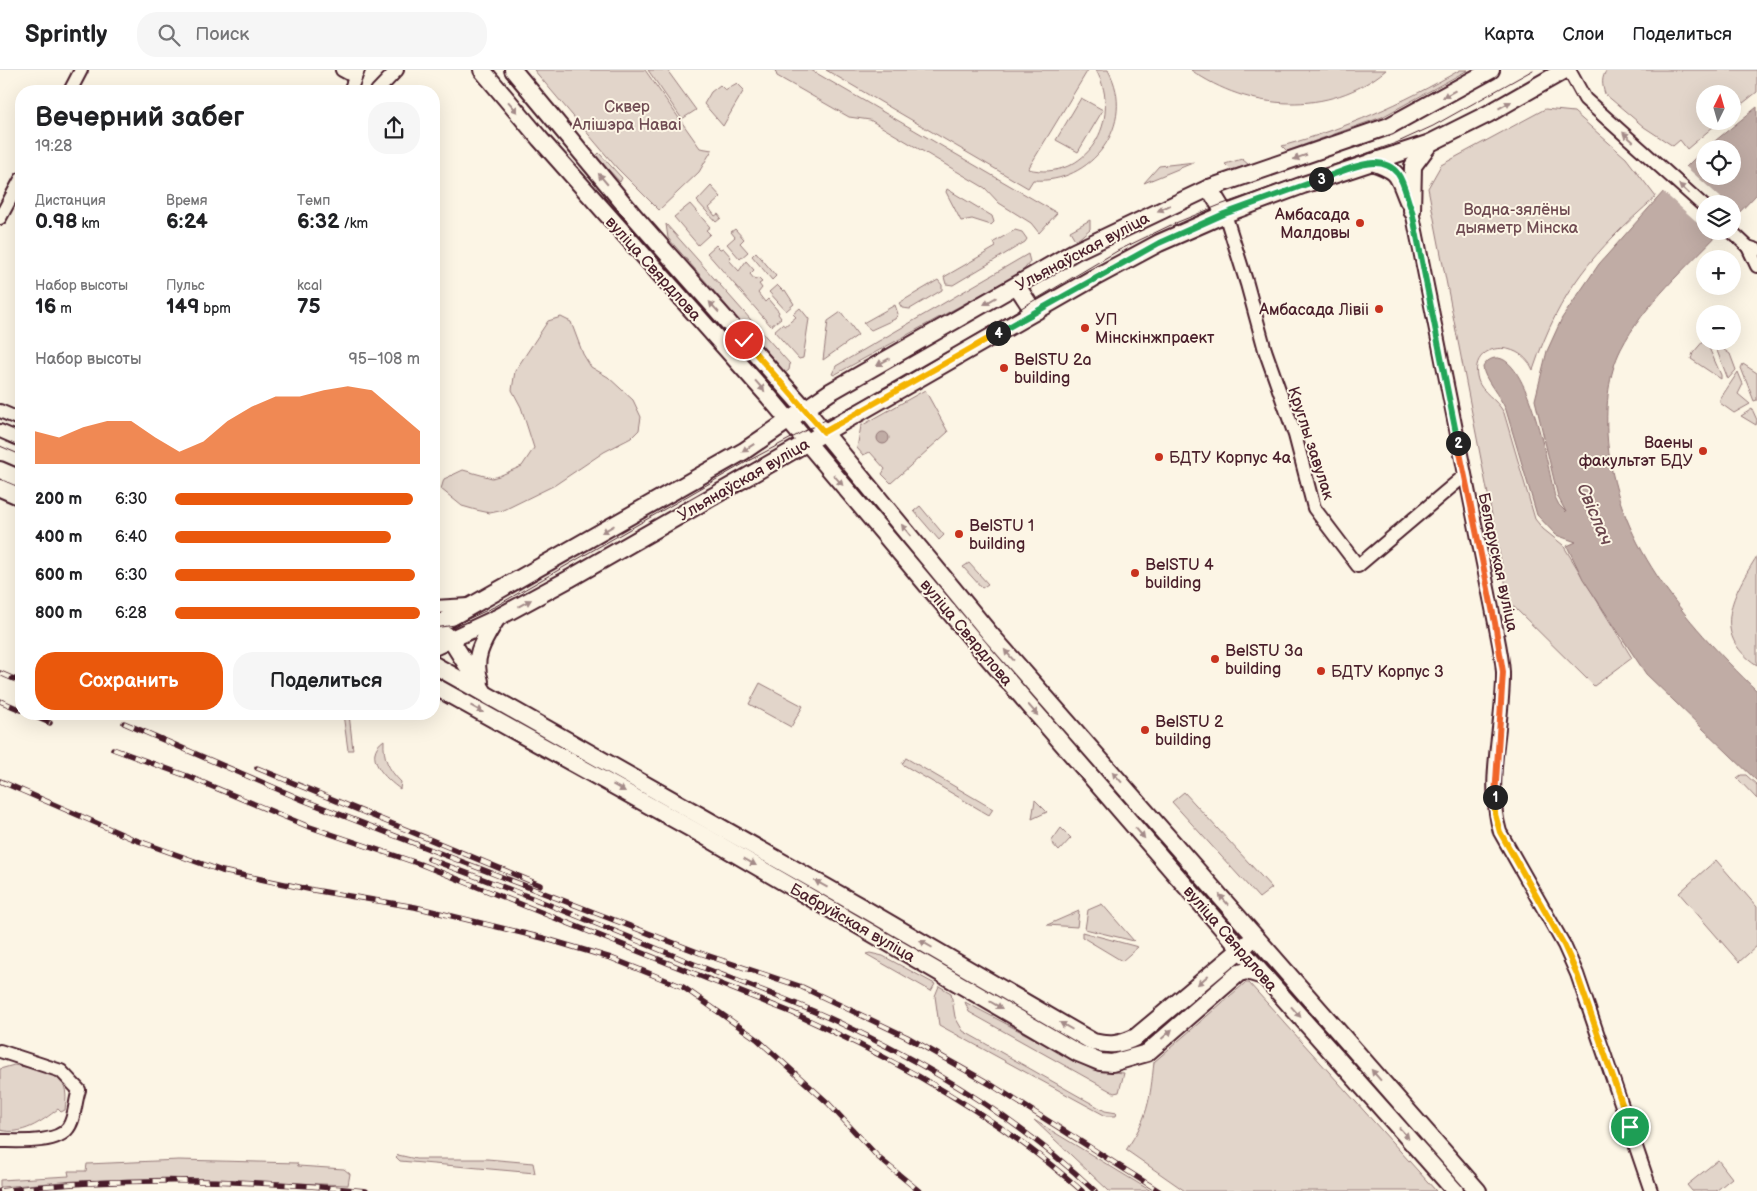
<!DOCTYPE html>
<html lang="ru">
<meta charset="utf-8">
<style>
body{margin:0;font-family:"Balsamiq Sans",sans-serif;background:#f6f6f6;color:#202124;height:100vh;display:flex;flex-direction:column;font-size:19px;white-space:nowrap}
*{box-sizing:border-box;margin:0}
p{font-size:16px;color:#757577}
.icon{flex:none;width:28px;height:28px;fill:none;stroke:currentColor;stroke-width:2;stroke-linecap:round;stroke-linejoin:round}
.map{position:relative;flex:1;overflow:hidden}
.details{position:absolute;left:15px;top:15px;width:425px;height:635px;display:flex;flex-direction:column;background:#fff;border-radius:20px;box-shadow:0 5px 20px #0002}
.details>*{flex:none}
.needle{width:32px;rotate:5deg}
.controls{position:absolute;left:1696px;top:15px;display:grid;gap:10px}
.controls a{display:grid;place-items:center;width:45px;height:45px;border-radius:50%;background:#fff;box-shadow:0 5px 20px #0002;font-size:25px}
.pin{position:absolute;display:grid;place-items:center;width:42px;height:42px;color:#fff;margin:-21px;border:2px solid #fff;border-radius:50%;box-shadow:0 1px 5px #0007}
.km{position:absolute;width:25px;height:25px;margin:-12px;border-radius:50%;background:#222;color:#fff;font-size:14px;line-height:25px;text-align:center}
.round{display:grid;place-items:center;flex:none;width:52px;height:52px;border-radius:20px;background:#f6f6f6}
.headline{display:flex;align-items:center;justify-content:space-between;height:85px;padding:0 20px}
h1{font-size:28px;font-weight:700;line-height:38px}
.metrics{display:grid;grid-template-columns:repeat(3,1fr);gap:8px;height:85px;padding:5px 20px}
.metrics div{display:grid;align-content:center}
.metrics b{font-size:21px;font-weight:700}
.metrics small{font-size:14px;font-weight:400}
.metrics p{font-size:14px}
.chart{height:140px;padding:10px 20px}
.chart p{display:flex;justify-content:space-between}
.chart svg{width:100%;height:90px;margin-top:5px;fill:#ea580c;opacity:.7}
.action{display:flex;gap:10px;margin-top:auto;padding:10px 20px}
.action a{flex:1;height:58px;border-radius:20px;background:#ea580c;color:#fff;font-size:20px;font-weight:700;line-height:58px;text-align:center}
.action a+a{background:#f6f6f6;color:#202124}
ul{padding:0 20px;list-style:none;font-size:16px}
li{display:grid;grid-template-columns:80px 60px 1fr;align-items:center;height:38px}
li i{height:12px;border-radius:6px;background:#ea580c}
header{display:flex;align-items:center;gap:30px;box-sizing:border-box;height:70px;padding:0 25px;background:#fff;border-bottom:1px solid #e0e0e0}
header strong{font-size:24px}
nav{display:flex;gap:28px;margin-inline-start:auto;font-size:18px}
.search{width:350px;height:45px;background:#f6f6f6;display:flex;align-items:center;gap:12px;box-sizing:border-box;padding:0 18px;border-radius:20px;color:#757577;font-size:19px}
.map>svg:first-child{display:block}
</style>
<header>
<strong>Sprintly</strong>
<div class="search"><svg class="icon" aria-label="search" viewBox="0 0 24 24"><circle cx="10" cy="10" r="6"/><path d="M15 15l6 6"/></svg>Поиск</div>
<nav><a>Карта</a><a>Слои</a><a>Поделиться</a></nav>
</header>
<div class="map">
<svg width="1757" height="1121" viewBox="0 0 1757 1121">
<rect width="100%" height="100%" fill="#fcf5e5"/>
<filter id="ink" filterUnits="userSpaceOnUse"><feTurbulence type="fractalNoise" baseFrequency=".02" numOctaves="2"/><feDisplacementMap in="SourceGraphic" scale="10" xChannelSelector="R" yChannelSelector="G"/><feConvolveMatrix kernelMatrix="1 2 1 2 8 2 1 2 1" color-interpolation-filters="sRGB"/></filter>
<g filter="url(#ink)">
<g fill="#e2d5ca" stroke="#967a7a">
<path d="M534,0H645L700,78L712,80L699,102L659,140L617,98Z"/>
<path d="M648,0H667L696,40L682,49Z"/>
<path d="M775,0H811L1057,143L1039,163L1031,153L999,133L985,118L870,50L849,47L777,6Z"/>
<path d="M826,0H1088L1028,99C1086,113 1124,50 1096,0H1108C1138,54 1091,115 1033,110L1028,118Z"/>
<path d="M1191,0H1386C1329,47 1249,41 1191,0Z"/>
<path d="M1460,0H1468L1382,47L1287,81L1282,76C1347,58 1401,34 1460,0Z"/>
<path d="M1607,0H1757V22L1733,41L1732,24H1705V51H1720L1687,79L1680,70L1673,76L1644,57L1605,24C1602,15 1601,7 1607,0Z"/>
<path d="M737,13L744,20L723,56L704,34L711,22L720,15L725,20Z"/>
<path d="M1081,28L1103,40L1078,82L1056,70Z"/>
<path d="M1545,39L1574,42L1626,88L1656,127C1593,182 1560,220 1533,300C1519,267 1467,273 1478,310C1481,322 1497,329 1504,343L1535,449L1543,459L1563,475L1632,588L1594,616L1509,532L1428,118L1441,95Z"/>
<path d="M599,83L622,108L620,112L596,86Z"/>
<path d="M1242,89L1249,95L1231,100L1225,94Z"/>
<path d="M1195,92L1144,113L1159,96Z"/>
<path d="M711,116L721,127L709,138L715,146L718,144L721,148L716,152L697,131Z"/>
<path d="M947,119L992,146L994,152L991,155L972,149L961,151L946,122Z"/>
<path d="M690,134L710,157L706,160L710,164L698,175L674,147Z"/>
<path d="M1090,150V159L1076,171L1070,161Z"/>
<path d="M666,154L790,294L789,300L785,303L668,168Z"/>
<path d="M735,159L744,169L740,173L748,182L740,189L727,174L735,167L731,162Z"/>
<path d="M1015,160L1022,162L1027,169L1025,172L953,215L946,214L944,207L996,177L994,172Z"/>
<path d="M716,175L720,179L723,178L731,187L729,190L739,201L746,191L754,200L750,204L755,210L758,208L762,212L759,214L762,218L758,223L765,232L768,229L779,242L778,244L781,248L771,256L707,183Z"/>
<path d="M756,182L776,206L772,210L752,186Z"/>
<path d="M1028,184L1030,192L1022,202L834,305L832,304L836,296Z"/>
<path d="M938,210L942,215V220L910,239L902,238L899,233Z"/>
<path d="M777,215L783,221L785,220L794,234L786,241L769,222Z"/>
<path d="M895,235L898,244L895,249L871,260L863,253Z"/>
<path d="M800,238L809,249L803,288L799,289L774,261L782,254L785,256L796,247L793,244Z"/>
<path d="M841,242L858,265L823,290L828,251Z"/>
<path d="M561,247L571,252L583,284L591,297L608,307L633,330L641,347L639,360L631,368L604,382L555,415L504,440L490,443L476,440L462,436L441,419L444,409L463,400L492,408L499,406L522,396L534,378L521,337L512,320L515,301L548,251Z"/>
<path d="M1705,269L1721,305V309L1691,289L1693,283Z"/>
<path d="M1714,273L1730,284L1736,300L1728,309Z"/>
<path d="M1743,294L1757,303V330L1754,331L1741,298Z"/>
<path d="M1738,302L1743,314L1738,324L1750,334L1734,343L1720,333V329Z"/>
<path d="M925,320L948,362L891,413L882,404L885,399L870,382L863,385L857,378L861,356Z"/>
<path d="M1752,339L1757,350L1756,355L1741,346Z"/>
<path d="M920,436L944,465L939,470L914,441Z"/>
<path d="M1757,486V595C1709,564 1734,523 1757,486Z"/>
<path d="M969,493L988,514L982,518L963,497Z"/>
<path d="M760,613L803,636L791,657L749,634Z"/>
<path d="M343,644H349L353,680H348Z"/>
<path d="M384,670C383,688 388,699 401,712L400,719C386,709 361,686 384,670Z"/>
<path d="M906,688L993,739L989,745L902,694Z"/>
<path d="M1741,705H1746L1757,715V729L1737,708Z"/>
<path d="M1184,722L1272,818L1259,828L1172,732Z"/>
<path d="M1035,730L1047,742L1032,749Z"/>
<path d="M1061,758L1071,768L1059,781L1051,772Z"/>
<path d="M1716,790L1757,837V876L1739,892L1679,823Z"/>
<path d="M1102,834L1134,871L1085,859L1088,840Z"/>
<path d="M1079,841L1077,857L1047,855Z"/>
<path d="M1082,862L1138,877L1122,891L1082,867Z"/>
<path d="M870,883L883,886L935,914L931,921L866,884Z"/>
<path d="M1245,913H1249L1436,1121H1185L1126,1080C1148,1048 1150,1030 1154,992Z"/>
<path d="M939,916L951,923L955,947L963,961L1105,1041L1117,1043L1116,1046H1106L939,955L935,926Z"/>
<path d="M965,932L1093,1000L1124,1003L1119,1022L1114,1023L969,942Z"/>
<path d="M14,995C48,1002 71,998 65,1040L61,1042L58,1039C41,1052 22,1066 0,1060V999Z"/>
<path d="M1034,1050L1151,1121H1109Z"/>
<path d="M398,1085L416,1089H487L533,1093L535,1103L400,1091L396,1087Z"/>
<path d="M179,1090L297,1093L298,1096L344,1099L350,1104L348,1115L167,1108L75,1111L0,1117V1110L69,1106L68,1101H86L87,1094Z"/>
<path d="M1718,1090L1732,1108L1716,1121H1692L1687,1115Z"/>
</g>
<g fill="#c0aca5" stroke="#917474">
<path d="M1757,37V124L1733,149L1732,134H1705V161H1721C1687,197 1644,234 1621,279C1608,305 1606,334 1607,363C1613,470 1684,550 1757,621V711L1646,604L1583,509L1567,476L1576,472L1556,465L1537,445L1506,340C1501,327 1483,308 1483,297C1486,292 1489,289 1495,288C1528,284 1549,402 1555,427L1559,435L1566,442L1558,427L1535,330L1547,281L1562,248L1599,194L1681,102L1701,82L1705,79V106H1732V79H1705Z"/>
<circle cx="883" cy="368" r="6"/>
</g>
<path fill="#fcf5e5" d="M1684,95L1728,134H1705V159L1661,120Z"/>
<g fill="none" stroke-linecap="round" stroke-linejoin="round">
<g stroke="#4a1f2b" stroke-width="16">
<g id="minor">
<path d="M342,0L355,7"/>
<path d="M1569,0L1585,29L1705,137"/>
<path d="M70,21L81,0"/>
<path d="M350,21L358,0"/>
<path d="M377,21L397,0"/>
<path d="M1412,141L1495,553C1498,569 1502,586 1503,602C1504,655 1485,710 1500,762L1564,875L1577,904L1651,1121"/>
<path d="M1225,144L1247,214L1265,280L1295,365L1314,438L1358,496L1464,406"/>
<path d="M0,148L21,109"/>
<path d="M1731,161L1748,177L1757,180"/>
<path d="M1748,177L1757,196"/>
<path d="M0,341L21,350"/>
<path d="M0,361L21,370"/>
<path d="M434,537L469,535"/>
<path d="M0,981L61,1001L79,1020C75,1031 75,1049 68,1058C57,1074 18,1071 0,1071"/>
</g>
</g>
<g stroke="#4a1f2b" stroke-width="20">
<g id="major">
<path d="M482,0L540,69L769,327L985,584L1241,880L1455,1121"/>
<path d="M513,0L634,146L805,339L991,565L1478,1121"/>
<path d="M1372,92C1401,102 1397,105 1408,131"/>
<path d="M1209,118L1225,144"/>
<path d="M1412,141L1413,96L1430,73"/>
<path d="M1017,216L1034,242"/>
<path d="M0,400L21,409"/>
<path d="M0,418L21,427"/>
<path d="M434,557L744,381L830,322L1074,182L1209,118L1389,56L1491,0"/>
<path d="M443,563L451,570L483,621"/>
<path d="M434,577L497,548L569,509L1092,209L1159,173L1225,144L1303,115L1430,73L1488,44L1565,0"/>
<path d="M434,595L863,838L1093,972C1110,976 1120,975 1136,967L1248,873"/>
<path d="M480,611C471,587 485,568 497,548"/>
<path d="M434,616L708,768L1078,983L1100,992L1112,993L1147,983L1239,903L1247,901L1263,906"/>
</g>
</g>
<use href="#minor" stroke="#fcf5e5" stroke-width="12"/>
<use href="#major" stroke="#fcf5e5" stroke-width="16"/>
<g stroke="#4a1f2b" stroke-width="1">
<path d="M0,376L21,385"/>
<path d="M434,558L455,555L496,536L750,390L895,313L1119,180L1173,154L1220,135L1396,73L1433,56L1533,0"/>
</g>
<g stroke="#4a1f2b" stroke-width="5.5">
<g id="rail">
<path d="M0,603L21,612"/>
<path d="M0,631L21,640"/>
<path d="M29,644L50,653"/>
<path d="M124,653L303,730L429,779L700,883L802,917L907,967L990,1014L1159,1121"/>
<path d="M113,679L187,706L307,756L420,794L793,943C895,989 998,1046 1082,1121"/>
<path d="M257,698L540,815"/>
<path d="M0,711L133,769L222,801L313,820L415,837L543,868L611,888L683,917L757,969L828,1033L879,1088L919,1121"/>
<path d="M429,789C517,821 603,856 689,892C739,912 791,930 840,953C931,996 1021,1051 1095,1121"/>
<path d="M0,1121C121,1106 246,1109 366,1121"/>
</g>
</g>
<use href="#rail" stroke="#fcf5e5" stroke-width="4" stroke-dasharray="11" stroke-linecap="butt"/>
</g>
<defs><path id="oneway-solid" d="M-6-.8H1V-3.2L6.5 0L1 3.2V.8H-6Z" transform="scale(1.25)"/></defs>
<g fill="#a38a88">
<use href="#oneway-solid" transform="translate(1449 24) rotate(151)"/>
<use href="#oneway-solid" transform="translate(1505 35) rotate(-29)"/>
<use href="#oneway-solid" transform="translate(513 37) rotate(49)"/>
<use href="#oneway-solid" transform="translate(1628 67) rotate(-138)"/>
<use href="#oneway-solid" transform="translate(1300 87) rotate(161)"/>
<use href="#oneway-solid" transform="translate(603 109) rotate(-130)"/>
<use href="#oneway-solid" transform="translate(1684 119) rotate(-137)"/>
<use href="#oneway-solid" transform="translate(1164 138) rotate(155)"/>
<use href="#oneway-solid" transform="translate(990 231) rotate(150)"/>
<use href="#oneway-solid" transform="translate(714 237) rotate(-132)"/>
<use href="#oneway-solid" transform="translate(883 292) rotate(151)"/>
<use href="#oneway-solid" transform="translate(760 316) rotate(49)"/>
<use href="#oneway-solid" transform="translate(748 378) rotate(147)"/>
<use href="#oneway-solid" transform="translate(838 410) rotate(48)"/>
<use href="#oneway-solid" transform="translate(608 459) rotate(150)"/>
<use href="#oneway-solid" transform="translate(906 460) rotate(-129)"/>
<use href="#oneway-solid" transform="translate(525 533) rotate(-28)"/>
<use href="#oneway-solid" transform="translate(1009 585) rotate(-131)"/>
<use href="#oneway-solid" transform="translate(477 639) rotate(29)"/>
<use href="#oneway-solid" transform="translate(1033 640) rotate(49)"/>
<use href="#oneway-solid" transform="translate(1117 707) rotate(-131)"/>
<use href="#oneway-solid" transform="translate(619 718) rotate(29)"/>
<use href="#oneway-solid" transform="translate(1140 763) rotate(49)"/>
<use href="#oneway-solid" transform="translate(750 792) rotate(30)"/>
<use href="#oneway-solid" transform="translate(821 814) rotate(-151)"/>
<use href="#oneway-solid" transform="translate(1224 830) rotate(-131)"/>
<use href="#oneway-solid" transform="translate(926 874) rotate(-150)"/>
<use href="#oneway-solid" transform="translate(1203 910) rotate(139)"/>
<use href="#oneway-solid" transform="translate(996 935) rotate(30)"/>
<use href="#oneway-solid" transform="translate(1296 942) rotate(48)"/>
<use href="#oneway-solid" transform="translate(1066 956) rotate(-150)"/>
<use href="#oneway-solid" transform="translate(1167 964) rotate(-42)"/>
<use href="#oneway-solid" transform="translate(1376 1005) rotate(-131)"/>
<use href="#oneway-solid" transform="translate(1404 1063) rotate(48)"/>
</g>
</g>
<g fill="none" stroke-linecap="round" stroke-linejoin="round" filter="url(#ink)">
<g stroke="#fff" stroke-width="10">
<path id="split-1" d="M1495,727V744L1500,762L1564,875L1577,904L1630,1057"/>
</g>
<g stroke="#fff" stroke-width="10">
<path id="split-2" d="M1458,373L1495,553L1503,602L1495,727"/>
</g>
<g stroke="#fff" stroke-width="10">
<path id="split-3" d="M1321,109C1343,102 1380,80 1398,104C1405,114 1407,130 1412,141L1458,373"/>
</g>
<g stroke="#fff" stroke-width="10">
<path id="split-4" d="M998,263L1159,173L1224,144L1321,109"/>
</g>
<g stroke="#fff" stroke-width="10">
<path id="split-5" d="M744,270L824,362L998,263"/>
</g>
<use href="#split-1" stroke="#f5b400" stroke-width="6"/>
<use href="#split-2" stroke="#f0652b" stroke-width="6"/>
<use href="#split-3" stroke="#22a559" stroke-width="6"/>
<use href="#split-4" stroke="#22a559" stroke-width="6"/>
<use href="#split-5" stroke="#f5b400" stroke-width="6"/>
</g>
<g fill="#c8321e" stroke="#fcf5e5" stroke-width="2">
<circle cx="1360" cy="153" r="5"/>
<circle cx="1379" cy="239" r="5"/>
<circle cx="1085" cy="258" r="5"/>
<circle cx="1004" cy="298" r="5"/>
<circle cx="1703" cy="381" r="5"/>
<circle cx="1159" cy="387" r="5"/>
<circle cx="959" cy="464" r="5"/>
<circle cx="1135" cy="503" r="5"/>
<circle cx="1215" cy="589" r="5"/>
<circle cx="1321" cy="601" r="5"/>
<circle cx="1145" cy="660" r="5"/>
</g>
<g text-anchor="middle" stroke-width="4" stroke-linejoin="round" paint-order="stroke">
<g font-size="16" fill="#704c53" stroke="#fcf5e5">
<text x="627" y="42">Сквер<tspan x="627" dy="18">Алішэра Наваі</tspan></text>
<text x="1517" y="145">Водна-зялёны<tspan x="1517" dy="18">дыяметр Мінска</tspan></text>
</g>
<g font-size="16" fill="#4a1f2b" stroke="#fcf5e5" text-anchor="start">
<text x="1350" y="150" text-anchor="end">Амбасада<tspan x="1350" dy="18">Малдовы</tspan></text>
<text x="1369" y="245" text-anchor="end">Амбасада Лівіі</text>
<text x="1095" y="255">УП<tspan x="1095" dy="18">Мінскінжпраект</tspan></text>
<text x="1014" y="295">BelSTU 2a<tspan x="1014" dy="18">building</tspan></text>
<text x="1693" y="378" text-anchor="end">Ваены<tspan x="1693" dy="18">факультэт БДУ</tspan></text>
<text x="1169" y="393">БДТУ Корпус 4а</text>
<text x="969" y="461">BelSTU 1<tspan x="969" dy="18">building</tspan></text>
<text x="1145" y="500">BelSTU 4<tspan x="1145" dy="18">building</tspan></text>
<text x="1225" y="586">BelSTU 3a<tspan x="1225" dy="18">building</tspan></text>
<text x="1331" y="607">БДТУ Корпус 3</text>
<text x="1155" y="657">BelSTU 2<tspan x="1155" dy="18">building</tspan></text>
</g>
<g font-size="16" fill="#4a1f2b" stroke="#fcf5e5">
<text transform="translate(1082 181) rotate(-28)" y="6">Ульянаўская вуліца</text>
<text transform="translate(654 198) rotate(48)" y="6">вуліца Свярдлова</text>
<text transform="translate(1312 373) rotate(72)" y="6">Круглы завулак</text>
<text transform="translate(743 409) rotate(-30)" y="6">Ульянаўская вуліца</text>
<text transform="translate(1499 492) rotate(78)" y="6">Беларуская вуліца</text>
<text transform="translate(967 562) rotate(50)" y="6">вуліца Свярдлова</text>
<text transform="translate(853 852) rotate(30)" y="6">Бабруйская вуліца</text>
<text transform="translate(1231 868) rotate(49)" y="6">вуліца Свярдлова</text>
</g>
<g font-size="18" font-style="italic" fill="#6d4950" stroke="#fcf5e5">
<text transform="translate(1595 444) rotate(67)" y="6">Свіслач</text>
</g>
</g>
</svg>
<div class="controls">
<a><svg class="needle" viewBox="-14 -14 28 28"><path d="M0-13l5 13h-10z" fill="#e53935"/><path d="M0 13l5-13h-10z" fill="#757577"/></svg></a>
<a><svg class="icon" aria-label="locate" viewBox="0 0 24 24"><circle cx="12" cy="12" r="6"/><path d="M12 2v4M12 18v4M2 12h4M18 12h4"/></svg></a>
<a><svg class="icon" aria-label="layers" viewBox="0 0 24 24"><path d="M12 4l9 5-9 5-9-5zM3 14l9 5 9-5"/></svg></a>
<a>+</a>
<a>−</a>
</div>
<div class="pin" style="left:1630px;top:1057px;background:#1e9e55"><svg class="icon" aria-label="arrive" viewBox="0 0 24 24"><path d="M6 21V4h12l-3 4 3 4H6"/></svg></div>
<div class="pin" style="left:744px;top:270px;background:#d93025"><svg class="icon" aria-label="check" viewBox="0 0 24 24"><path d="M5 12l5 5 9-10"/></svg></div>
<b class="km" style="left:1495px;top:727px">1</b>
<b class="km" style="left:1458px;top:373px">2</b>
<b class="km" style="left:1321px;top:109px">3</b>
<b class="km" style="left:998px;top:263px">4</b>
<section class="details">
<div class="headline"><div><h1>Вечерний забег</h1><p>19:28</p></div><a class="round"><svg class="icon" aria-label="share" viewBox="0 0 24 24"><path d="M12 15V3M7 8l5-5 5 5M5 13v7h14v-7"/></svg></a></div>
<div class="metrics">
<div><p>Дистанция</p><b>0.98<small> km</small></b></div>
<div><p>Время</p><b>6:24</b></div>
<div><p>Темп</p><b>6:32<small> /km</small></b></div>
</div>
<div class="metrics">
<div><p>Набор высоты</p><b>16<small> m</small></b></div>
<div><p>Пульс</p><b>149<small> bpm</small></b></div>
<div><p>kcal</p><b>75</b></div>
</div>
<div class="chart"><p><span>Набор высоты</span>95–108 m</p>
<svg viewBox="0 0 160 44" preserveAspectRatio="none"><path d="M0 44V28L10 31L20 26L30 23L40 23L50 31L60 38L70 33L80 23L90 16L100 11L110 11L120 8L130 6L140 8L150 18L160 28V44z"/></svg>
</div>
<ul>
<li><b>200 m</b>6:30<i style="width:97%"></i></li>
<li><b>400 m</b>6:40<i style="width:88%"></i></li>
<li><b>600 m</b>6:30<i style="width:98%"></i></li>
<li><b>800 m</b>6:28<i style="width:100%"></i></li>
</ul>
<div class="action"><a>Сохранить</a><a>Поделиться</a></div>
</section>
</div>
